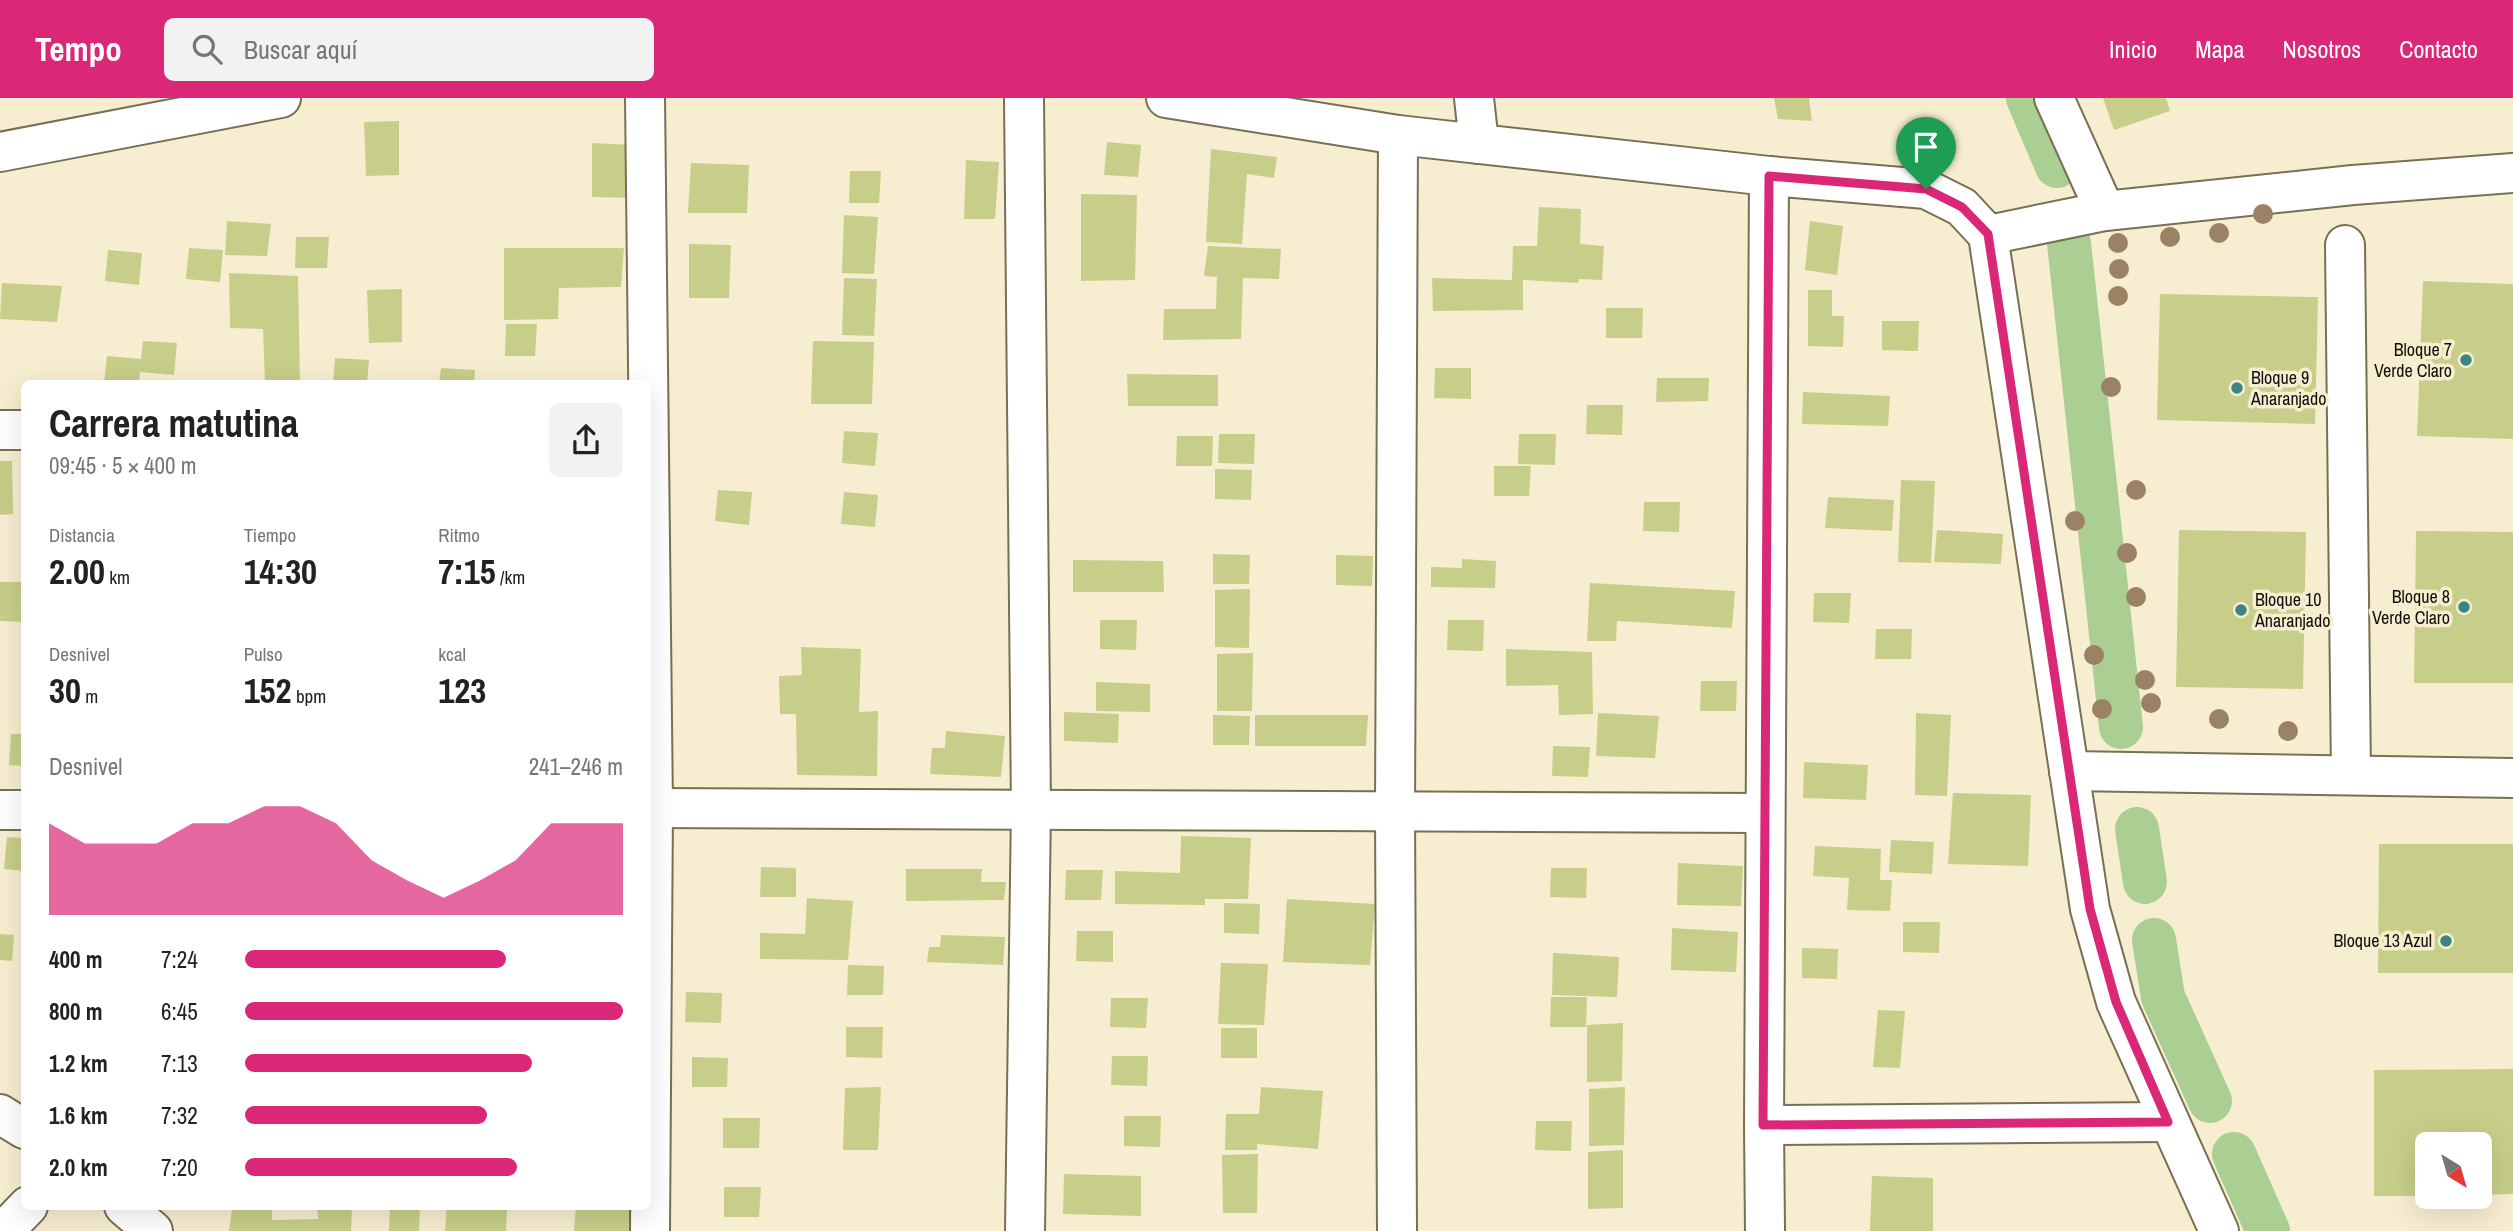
<!DOCTYPE html>
<html lang="es">
<meta charset="utf-8">
<style>
body{margin:0;font-family:"Archivo Narrow",sans-serif;background:#f2f2f2;color:#222;height:100vh;display:flex;flex-direction:column;font-size:26px;white-space:nowrap}
*{box-sizing:border-box;margin:0}
p{font-size:23px;color:#767676}
.icon{flex:none;width:38px;height:38px;fill:none;stroke:currentColor;stroke-width:2;stroke-linecap:round;stroke-linejoin:round}
.map{position:relative;flex:1;overflow:hidden}
.panel{position:absolute;left:21px;top:282px;width:630px;height:830px;display:flex;flex-direction:column;background:#fff;border-radius:10px;box-shadow:0 7px 28px #0002}
.panel>*{flex:none}
.needle{width:46px;rotate:143deg}
.controls{position:absolute;left:2415px;top:1034px;display:grid;gap:14px}
.controls a{display:grid;place-items:center;width:77px;height:77px;border-radius:10px;background:#fff;box-shadow:0 7px 28px #0002;font-size:35px}
.pin{position:absolute;display:grid;place-items:center;width:60px;height:60px;color:#fff;margin:-72px -30px;border-radius:50% 50% 50% 0;rotate:-45deg;box-shadow:0 0 7px #0007}
.pin .icon{rotate:45deg}
.round{display:grid;place-items:center;flex:none;width:74px;height:74px;border-radius:10px;background:#f2f2f2}
.overview{display:flex;align-items:center;justify-content:space-between;height:119px;padding:0 28px}
h1{font-size:38px;font-weight:800;line-height:52px}
.stats{display:grid;grid-template-columns:repeat(3,1fr);gap:10px;height:119px;padding:7px 28px}
.stats div{display:grid;align-content:center}
.stats b{font-size:35px;font-weight:800}
.stats small{font-size:19px;font-weight:400}
.stats p{font-size:19px}
.chart{height:196px;padding:14px 28px}
.chart p{display:flex;justify-content:space-between}
.chart svg{width:100%;height:126px;margin-top:7px;fill:#db2777;opacity:.7}
ul{padding:0 28px;list-style:none;font-size:23px}
li{display:grid;grid-template-columns:112px 84px 1fr;align-items:center;height:52px}
li i{height:18px;border-radius:9px;background:#db2777}
header{display:flex;align-items:center;gap:42px;box-sizing:border-box;height:98px;padding:0 35px;background:#db2777;color:#fff}
header strong{font-size:33px}
nav{display:flex;gap:38px;margin-inline-start:auto;font-size:24px}
.search{width:490px;height:63px;background:#f2f2f2;display:flex;align-items:center;gap:18px;box-sizing:border-box;padding:0 24px;border-radius:10px;color:#767676;font-size:26px}
.map>svg:first-child{display:block}
</style>
<header>
<strong>Tempo</strong>
<div class="search"><svg class="icon" aria-label="search" viewBox="0 0 24 24"><circle cx="10" cy="10" r="6"/><path d="M15 15l6 6"/></svg>Buscar aquí</div>
<nav><a>Inicio</a><a>Mapa</a><a>Nosotros</a><a>Contacto</a></nav>
</header>
<div class="map">
<svg width="2513" height="1133" viewBox="0 0 2513 1133">
<rect width="100%" height="100%" fill="#f7eed1"/>
<g fill="none" stroke-linecap="round" stroke-linejoin="round">
<g stroke="#abce92" stroke-width="44">
<path d="M2028,0L2057,68"/>
<path d="M2069,145L2121,629"/>
<path d="M2137,731L2145,784"/>
<path d="M2154,842L2163,899L2210,1003"/>
<path d="M2234,1056L2268,1133"/>
</g>
</g>
<g fill="#c7ce89">
<path d="M1774,0H1809L1812,23L1778,21Z"/>
<path d="M2103,0H2166L2170,13L2114,32Z"/>
<path d="M399,23V77L366,78L364,24Z"/>
<path d="M1107,44L1141,47L1138,79L1104,77Z"/>
<path d="M592,45L634,47L633,100L592,99Z"/>
<path d="M1211,51L1277,59L1274,80L1247,76L1242,146L1206,144Z"/>
<path d="M966,62L999,64L995,121H964Z"/>
<path d="M691,65L749,67L747,115H688Z"/>
<path d="M850,73H881L879,105H849Z"/>
<path d="M1081,96L1137,97L1135,182L1081,183Z"/>
<path d="M1539,109L1581,111L1580,146L1604,148L1602,182L1579,181L1578,185L1523,182V212L1433,213L1432,180L1512,182L1513,148H1537Z"/>
<path d="M844,117L878,119L874,176L842,175Z"/>
<path d="M227,123L271,126L267,158L225,157Z"/>
<path d="M1810,123L1843,128L1837,177L1805,172Z"/>
<path d="M296,139H329L327,170H295Z"/>
<path d="M689,146L731,147L729,200H689Z"/>
<path d="M1208,148L1281,151L1279,181L1243,180L1241,241L1163,242L1164,211H1216L1217,179L1204,178Z"/>
<path d="M189,150L223,152L220,184L186,181Z"/>
<path d="M504,150H624L621,189L559,190L558,221L504,222Z"/>
<path d="M108,152L142,155L139,187L105,183Z"/>
<path d="M229,175L298,178L300,285H265L263,231L230,230Z"/>
<path d="M844,180L877,181L874,238L842,237Z"/>
<path d="M2423,183L2513,186V341L2417,338Z"/>
<path d="M2,185L62,188L57,224L0,221Z"/>
<path d="M402,191V244L369,245L367,192Z"/>
<path d="M1808,192H1832V218H1844L1843,249L1808,248Z"/>
<path d="M2160,196L2318,199L2315,326L2157,322Z"/>
<path d="M1606,210H1643L1642,240H1606Z"/>
<path d="M1882,223H1919L1918,253L1882,252Z"/>
<path d="M506,226H537L535,258H505Z"/>
<path d="M143,243L177,245L174,277L140,274L139,285H104L107,258L141,261Z"/>
<path d="M813,243L874,244L872,306H811Z"/>
<path d="M335,260L369,262L367,285H333Z"/>
<path d="M441,270L475,272L474,285H439Z"/>
<path d="M1435,270H1471V301L1434,300Z"/>
<path d="M1127,276L1218,277V308H1128Z"/>
<path d="M1657,280H1709L1708,303L1656,304Z"/>
<path d="M1803,294L1890,298L1888,328L1802,326Z"/>
<path d="M1587,307H1623L1622,337L1586,336Z"/>
<path d="M844,333L878,335L875,368L842,365Z"/>
<path d="M1219,336H1255L1254,366L1218,365Z"/>
<path d="M1519,336H1556L1555,367L1518,366Z"/>
<path d="M1177,338H1213L1212,368H1176Z"/>
<path d="M0,363H12L13,416L0,417Z"/>
<path d="M1494,368H1531L1529,398H1494Z"/>
<path d="M1215,371L1252,372L1251,402L1215,401Z"/>
<path d="M1901,382L1935,383L1931,465L1898,464Z"/>
<path d="M718,392L752,394L749,427L715,423Z"/>
<path d="M844,394L878,397L875,429L841,426Z"/>
<path d="M1828,399L1894,402L1892,433L1825,430Z"/>
<path d="M1644,404H1680L1679,434L1643,433Z"/>
<path d="M1937,432L2003,436L2001,466L1934,464Z"/>
<path d="M2179,432L2306,434L2303,591L2176,589Z"/>
<path d="M2416,433L2513,434V585H2414Z"/>
<path d="M1213,456L1250,457L1249,486H1213Z"/>
<path d="M1336,457L1373,458L1372,488L1336,487Z"/>
<path d="M1462,461L1496,463L1495,490L1431,489V469L1462,470Z"/>
<path d="M1073,462L1163,463L1164,494H1073Z"/>
<path d="M0,484H24V524L0,523Z"/>
<path d="M1590,485L1735,493L1732,530L1617,523L1616,543H1587Z"/>
<path d="M1250,491L1249,550L1215,549V492Z"/>
<path d="M1814,495H1851L1849,525L1813,524Z"/>
<path d="M1100,522H1137L1136,552L1100,551Z"/>
<path d="M1448,522H1484L1483,553L1447,552Z"/>
<path d="M1876,531H1912L1911,561H1875Z"/>
<path d="M801,549L861,551L859,614L878,613L877,678L797,677L796,616H780L779,578L802,577Z"/>
<path d="M1506,551L1592,554L1593,616L1559,617L1558,587L1506,588Z"/>
<path d="M1253,555L1252,613H1217V556Z"/>
<path d="M1701,583H1737L1736,613H1700Z"/>
<path d="M1096,584L1150,586V614L1096,613Z"/>
<path d="M1064,614L1119,616L1118,645L1064,643Z"/>
<path d="M1598,615L1659,618L1655,660L1596,658Z"/>
<path d="M1916,615L1951,617L1947,698L1915,697Z"/>
<path d="M1213,617L1250,618L1249,647H1213Z"/>
<path d="M1255,617H1368L1366,648H1255Z"/>
<path d="M946,633L1005,638L1001,679L930,676L932,650H945Z"/>
<path d="M11,636H24V668L9,667Z"/>
<path d="M1553,648L1590,649L1588,679L1552,678Z"/>
<path d="M1804,664L1868,667L1866,702L1803,700Z"/>
<path d="M1953,695L2031,697L2028,768L1948,766Z"/>
<path d="M1181,738L1251,740L1248,801H1205V807L1115,806V773L1180,775Z"/>
<path d="M7,739L24,740V773L4,771Z"/>
<path d="M1891,742L1934,744L1932,776L1889,774Z"/>
<path d="M2379,746H2513V875H2378Z"/>
<path d="M1815,748L1881,751L1880,782H1892L1890,813L1847,812L1849,780L1813,778Z"/>
<path d="M1678,765L1743,768L1741,808L1677,807Z"/>
<path d="M761,769L796,770V799H760Z"/>
<path d="M1551,770H1587L1586,800L1550,799Z"/>
<path d="M906,771H982L981,784H1006L1004,802L906,803Z"/>
<path d="M1066,772H1103L1101,802H1065Z"/>
<path d="M807,800L853,803L848,862L760,861V835L805,836Z"/>
<path d="M1287,801L1375,806L1370,867L1283,864Z"/>
<path d="M1224,805L1260,806L1259,836L1224,835Z"/>
<path d="M1903,824H1940L1939,855L1903,854Z"/>
<path d="M1672,830L1738,834L1736,874L1671,872Z"/>
<path d="M1077,833H1113V864L1076,863Z"/>
<path d="M0,836L14,837L12,863L0,862Z"/>
<path d="M941,837L1005,839L1003,867L927,864L929,849H940Z"/>
<path d="M1802,850L1838,851L1837,881L1802,880Z"/>
<path d="M1553,855L1619,859L1617,899L1552,897Z"/>
<path d="M1221,865L1268,866L1264,927L1218,926Z"/>
<path d="M848,867L884,868L883,897H847Z"/>
<path d="M686,894L722,895L721,925L685,924Z"/>
<path d="M1551,899H1587L1586,929H1550Z"/>
<path d="M1111,900H1148L1146,930L1110,929Z"/>
<path d="M1878,912L1905,913L1900,970L1873,969Z"/>
<path d="M1623,925L1622,983L1587,984V927Z"/>
<path d="M846,929H883L882,960L846,959Z"/>
<rect x="1221" y="930" width="36" height="30"/>
<path d="M1112,958H1148L1147,988L1111,987Z"/>
<path d="M692,959L728,960L727,989H692Z"/>
<path d="M2513,971V1096L2480,1097V1046H2427V1098H2374V972Z"/>
<path d="M881,989L878,1052H843L845,990Z"/>
<path d="M1261,989L1323,993L1318,1051L1257,1046V1052H1225L1226,1016H1259Z"/>
<path d="M1625,989L1624,1047L1589,1048V991Z"/>
<path d="M1124,1018H1161L1160,1049L1124,1048Z"/>
<path d="M723,1020H760L759,1050H723Z"/>
<path d="M1536,1023H1572L1571,1053L1535,1052Z"/>
<path d="M1623,1052V1110L1588,1111V1054Z"/>
<path d="M1258,1056L1257,1115H1223L1222,1057Z"/>
<path d="M1064,1076L1141,1078V1118L1063,1116Z"/>
<path d="M1872,1078L1933,1080V1133H1870Z"/>
<path d="M724,1089H761L759,1119H724Z"/>
<path d="M317,1108H352L351,1133H229L232,1111H272V1122L318,1121Z"/>
<path d="M390,1108H420L419,1133H389Z"/>
<path d="M447,1108H507L506,1133H445Z"/>
<path d="M576,1108H635L633,1133H574Z"/>
</g>
<g fill="none" stroke-linecap="round" stroke-linejoin="round">
<g stroke="#787055" stroke-width="42">
<g id="minor">
<path d="M645,0L653,710L650,1133"/>
<path d="M1024,0L1031,711L1025,1133"/>
<path d="M1166,0L1398,37L1769,78L1926,91L1962,109L1988,137"/>
<path d="M1474,0L1479,46"/>
<path d="M2054,0L2105,113"/>
<path d="M0,54L281,0"/>
<path d="M1988,137L2090,811L2116,904L2219,1133"/>
<path d="M1988,137L2105,113L2353,87L2513,75"/>
<path d="M2345,147L2351,677"/>
<path d="M0,332H24"/>
<path d="M2069,673L2513,680"/>
<path d="M648,710L1765,715"/>
<path d="M0,712H24"/>
<path d="M0,1016L24,1031"/>
<path d="M1764,1027L2168,1024"/>
<path d="M124,1108L153,1133"/>
<path d="M4,1133L28,1108"/>
<path d="M1397,1133L1395,713L1398,37"/>
<path d="M1765,1133L1764,1027L1769,78"/>
</g>
</g>
<use href="#minor" stroke="#fff" stroke-width="38"/>
</g>
<g fill="#9c8265">
<circle cx="2263" cy="116" r="10"/>
<circle cx="2219" cy="135" r="10"/>
<circle cx="2170" cy="139" r="10"/>
<circle cx="2118" cy="145" r="10"/>
<circle cx="2119" cy="171" r="10"/>
<circle cx="2118" cy="198" r="10"/>
<circle cx="2111" cy="289" r="10"/>
<circle cx="2136" cy="392" r="10"/>
<circle cx="2075" cy="423" r="10"/>
<circle cx="2127" cy="455" r="10"/>
<circle cx="2136" cy="499" r="10"/>
<circle cx="2094" cy="557" r="10"/>
<circle cx="2145" cy="582" r="10"/>
<circle cx="2151" cy="605" r="10"/>
<circle cx="2102" cy="611" r="10"/>
<circle cx="2219" cy="621" r="10"/>
<circle cx="2288" cy="633" r="10"/>
</g>
<g fill="none" stroke-linecap="round" stroke-linejoin="round">
<g stroke="#fff" stroke-width="14">
<path id="route" d="M1769,78L1926,91L1962,109L1988,136L2090,811L2116,904L2168,1024L1763,1027Z"/>
</g>
<use href="#route" stroke="#db2777" stroke-width="9"/>
</g>
<g fill="#3d8583" stroke="#f7eed1" stroke-width="2.5">
<circle cx="2466" cy="262" r="7"/>
<circle cx="2237" cy="290" r="7"/>
<circle cx="2464" cy="509" r="7"/>
<circle cx="2241" cy="512" r="7"/>
<circle cx="2446" cy="843" r="7"/>
</g>
<g text-anchor="middle" stroke-width="7" stroke-linejoin="round" paint-order="stroke">
<g font-size="18" fill="#130f06" stroke="#f7eed1" text-anchor="end">
<text x="2452" y="258">Bloque 7<tspan x="2452" dy="21">Verde Claro</tspan></text>
<text x="2251" y="286" text-anchor="start">Bloque 9<tspan x="2251" dy="21">Anaranjado</tspan></text>
<text x="2450" y="505">Bloque 8<tspan x="2450" dy="21">Verde Claro</tspan></text>
<text x="2255" y="508" text-anchor="start">Bloque 10<tspan x="2255" dy="21">Anaranjado</tspan></text>
<text x="2432" y="849">Bloque 13 Azul</text>
</g>
</g>
</svg>
<div class="controls">
<a><svg class="needle" viewBox="-14 -14 28 28"><path d="M0-13l5 13h-10z" fill="#e53935"/><path d="M0 13l5-13h-10z" fill="#767676"/></svg></a>
</div>
<div class="pin" style="left:1926px;top:91px;background:#1e9e55"><svg class="icon" aria-label="arrive" viewBox="0 0 24 24"><path d="M6 21V4h12l-3 4 3 4H6"/></svg></div>
<section class="panel">
<div class="overview"><div><h1>Carrera matutina</h1><p>09:45 · 5 × 400 m</p></div><a class="round"><svg class="icon" aria-label="share" viewBox="0 0 24 24"><path d="M12 15V3M7 8l5-5 5 5M5 13v7h14v-7"/></svg></a></div>
<div class="stats">
<div><p>Distancia</p><b>2.00<small> km</small></b></div>
<div><p>Tiempo</p><b>14:30</b></div>
<div><p>Ritmo</p><b>7:15<small> /km</small></b></div>
</div>
<div class="stats">
<div><p>Desnivel</p><b>30<small> m</small></b></div>
<div><p>Pulso</p><b>152<small> bpm</small></b></div>
<div><p>kcal</p><b>123</b></div>
</div>
<div class="chart"><p><span>Desnivel</span>241–246 m</p>
<svg viewBox="0 0 160 44" preserveAspectRatio="none"><path d="M0 44V12L10 19L20 19L30 19L40 12L50 12L60 6L70 6L80 12L90 25L100 32L110 38L120 32L130 25L140 12L150 12L160 12V44z"/></svg>
</div>
<ul>
<li><b>400 m</b>7:24<i style="width:69%"></i></li>
<li><b>800 m</b>6:45<i style="width:100%"></i></li>
<li><b>1.2 km</b>7:13<i style="width:76%"></i></li>
<li><b>1.6 km</b>7:32<i style="width:64%"></i></li>
<li><b>2.0 km</b>7:20<i style="width:72%"></i></li>
</ul>
</section>
</div>
